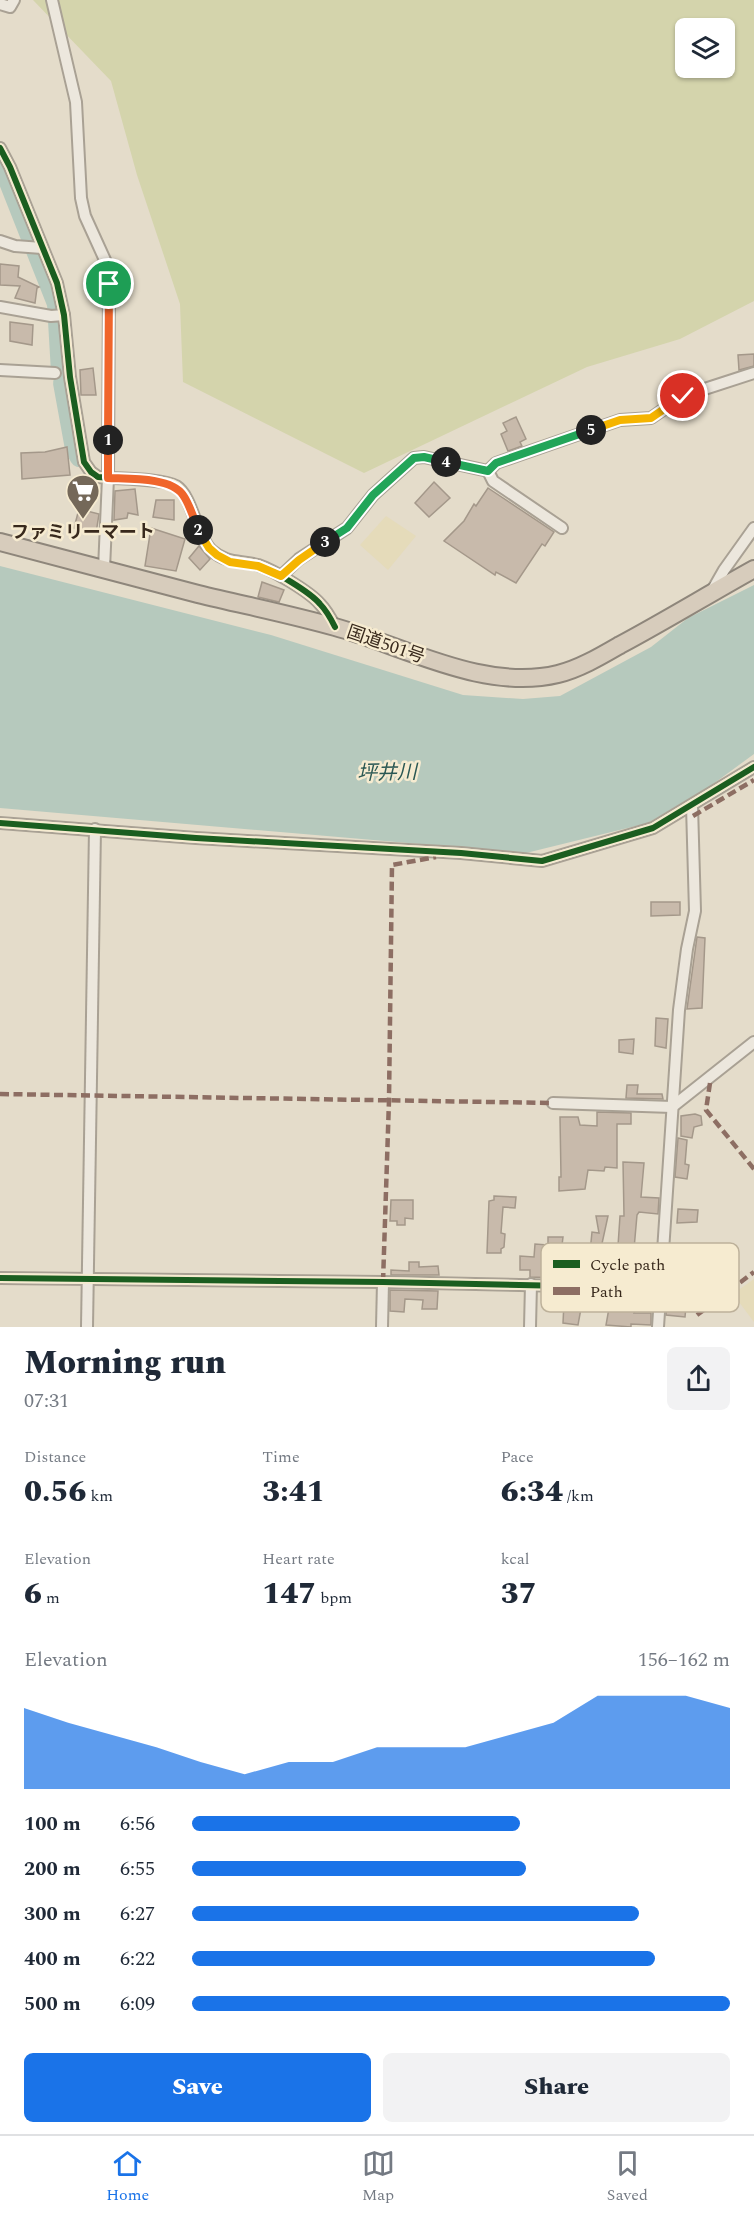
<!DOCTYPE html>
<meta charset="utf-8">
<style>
body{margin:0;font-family:Spectral,"Noto Sans JP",serif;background:#f2f2f3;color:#1f2937;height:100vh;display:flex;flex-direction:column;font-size:22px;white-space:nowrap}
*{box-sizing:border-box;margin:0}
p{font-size:20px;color:#747a83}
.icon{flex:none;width:33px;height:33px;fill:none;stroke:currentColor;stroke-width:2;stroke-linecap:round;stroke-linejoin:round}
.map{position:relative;height:1327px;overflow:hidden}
.details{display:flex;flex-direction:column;background:#fff;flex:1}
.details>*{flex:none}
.tools{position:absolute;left:675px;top:18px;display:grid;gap:12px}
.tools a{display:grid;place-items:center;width:60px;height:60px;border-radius:9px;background:#fff;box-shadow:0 2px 4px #0004;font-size:30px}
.pin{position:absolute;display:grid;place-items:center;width:51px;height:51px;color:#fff;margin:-26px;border:3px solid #fff;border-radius:50%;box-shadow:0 2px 6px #0007}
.km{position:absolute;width:30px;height:30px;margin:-15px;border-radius:50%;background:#222;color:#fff;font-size:16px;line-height:30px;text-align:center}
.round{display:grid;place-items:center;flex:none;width:63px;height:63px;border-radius:9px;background:#f2f2f3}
.headline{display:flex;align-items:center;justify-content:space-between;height:102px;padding:0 24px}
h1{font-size:33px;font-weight:800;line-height:45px}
.metrics{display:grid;grid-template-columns:repeat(3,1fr);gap:9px;height:102px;padding:6px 24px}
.metrics div{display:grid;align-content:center}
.metrics b{font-size:30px;font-weight:800}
.metrics small{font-size:16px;font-weight:400}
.metrics p{font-size:16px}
.chart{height:168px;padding:12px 24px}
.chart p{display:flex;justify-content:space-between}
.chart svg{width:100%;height:108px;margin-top:6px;fill:#1a73e8;opacity:.7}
.button{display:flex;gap:12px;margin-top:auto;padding:12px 24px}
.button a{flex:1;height:69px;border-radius:9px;background:#1a73e8;color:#fff;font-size:24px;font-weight:800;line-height:69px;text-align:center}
.button a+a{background:#f2f2f3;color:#1f2937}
ul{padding:0 24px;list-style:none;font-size:20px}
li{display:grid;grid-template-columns:96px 72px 1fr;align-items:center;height:45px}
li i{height:15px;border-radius:8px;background:#1a73e8}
.tabs{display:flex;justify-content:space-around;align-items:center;height:84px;border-top:2px solid #e0e1e3;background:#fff;font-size:16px;color:#747a83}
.tabs a{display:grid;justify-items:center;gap:3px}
.tabs .on{color:#1a73e8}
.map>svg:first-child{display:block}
</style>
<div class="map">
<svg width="754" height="1327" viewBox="0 0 754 1327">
<rect width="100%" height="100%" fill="#e4dcca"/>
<g fill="#e5dbba">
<path d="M386,516L416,536L388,570L360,545Z"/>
<path d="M754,1279V1322L733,1294Z"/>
</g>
<path fill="#d4d4ac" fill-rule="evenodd" d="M33,0H754V301L680,339L587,367L364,473L183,382L180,304L137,175L111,81ZM686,28H724V68H686Z"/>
<path fill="#b6c9bd" d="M0,566L271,635L463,695L523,699L560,696L651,647L688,618L754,585V754L709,787L648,823L526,853L0,808Z"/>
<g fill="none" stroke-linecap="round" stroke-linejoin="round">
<g stroke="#b6c9bd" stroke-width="18">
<path d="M0,162L56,304L60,372"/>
<path d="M62,383L74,449L79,458"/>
</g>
</g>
<g fill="#c8baab" stroke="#a4988a" stroke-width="1.5">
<path d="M0,264L19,266L18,277L39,287L37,288L35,303L15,298L20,286L0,285Z"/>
<path d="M10,322L33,325L32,345L10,341Z"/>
<path d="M754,354V366L739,370L738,355Z"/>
<path d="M93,368L96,395H81L80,370Z"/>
<path d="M516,417L526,439L520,442L522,446L508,451L501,434L507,431L503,423Z"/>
<path d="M67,447L70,475L22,479L21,453L45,452Z"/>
<path d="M434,482L450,498L429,517L415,503Z"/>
<path d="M488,488L554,532L545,546L542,544L516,583L496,572L495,575L444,541L464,521L474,504L476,506Z"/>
<path d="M135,489L138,515L128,513L127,518L114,520L115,491Z"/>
<path d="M156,500H174V520L153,517Z"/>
<path d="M79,509L99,514L96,533L74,528Z"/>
<path d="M151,528L185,539L176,571L145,566Z"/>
<path d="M199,546L210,559L200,570L189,558Z"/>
<path d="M262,582L284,590L279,602L258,597Z"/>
<path d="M651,902H680V915L651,916Z"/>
<path d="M697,937L705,938L702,1008L687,1009Z"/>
<path d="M656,1018L668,1019L666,1048L655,1046Z"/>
<path d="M634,1039L633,1054L619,1052V1040Z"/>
<path d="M627,1085H638L637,1094H662L663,1099L626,1098Z"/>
<path d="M597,1112L631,1113V1124H617V1168L605,1167L604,1171L588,1170L585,1189L559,1191V1177H561L560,1117H578L580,1125L597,1126Z"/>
<path d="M695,1114L701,1116L702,1125L694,1127L692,1138L681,1136V1116Z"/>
<path d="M678,1138L687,1140L685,1164L689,1165L687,1179L675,1177Z"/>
<path d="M623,1162L644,1163L641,1197L659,1198L658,1214L639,1212L637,1215L634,1249L637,1250L636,1265L622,1264V1246H618L620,1216H624Z"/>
<path d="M494,1196L516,1197L515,1208L503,1207L501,1233L505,1234L504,1247L501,1249V1253H487L489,1201L494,1200Z"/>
<path d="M391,1200H413V1219L405,1218V1225H397V1221H390Z"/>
<path d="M678,1209L698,1210L697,1222L677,1223Z"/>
<path d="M596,1216H608L598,1262H589L592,1232L599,1233Z"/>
<path d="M548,1237H563L558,1278L530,1277V1270H520V1256L534,1257L535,1244L548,1245Z"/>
<path d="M409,1262H419V1267L438,1266L439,1275H391V1270L409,1271Z"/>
<path d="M668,1283L688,1285L685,1317L666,1315Z"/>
<path d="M390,1290L438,1291L437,1309H422L423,1300L405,1299L404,1312L390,1311Z"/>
<path d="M564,1302L582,1303L578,1325L563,1323Z"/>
<path d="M609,1308L635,1310L634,1313H651V1325L631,1324V1327L606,1325Z"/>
</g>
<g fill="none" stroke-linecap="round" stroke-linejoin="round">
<g stroke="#a9a194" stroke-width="14">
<g id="minor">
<path d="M52,0L76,102L81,198L85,216L105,260L109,284L108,478L104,569"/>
<path d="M0,4L10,7L14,0"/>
<path d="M0,148L10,167L57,283L64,315L70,377L84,462L91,472L98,477C116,479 162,478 176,486C193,497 195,534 211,550C227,564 239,560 258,565C273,570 310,592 320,604C326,610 331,619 335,627"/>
<path d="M0,241L15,246L42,248"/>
<path d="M0,307L51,316L64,315"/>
<path d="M0,370L55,373"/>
<path d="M562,528L493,481L488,471L496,463L620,420L651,418L683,396L754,373"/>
<path d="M281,576L299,559L347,528L373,495L414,458L424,457L488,471"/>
<path d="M712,591L724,570L754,528"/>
<path d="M0,823L196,838L461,853L542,861L653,828L754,767"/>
<path d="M553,1103L672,1107L754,1042"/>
<path d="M0,1278L383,1282L660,1288"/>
<path d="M87,1327L95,829"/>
<path d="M382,1327L383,1282"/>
<path d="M530,1327L531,1284"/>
<path d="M658,1327L679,1010L687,949L695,911L692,806"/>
</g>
</g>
<g stroke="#8e867b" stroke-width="20">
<path id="highway" d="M0,542C66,559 132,577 198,594C243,605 289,614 335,627C404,646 484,692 558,674C579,669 601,656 620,645C665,621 709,594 754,569"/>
</g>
<use href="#minor" stroke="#ece7dd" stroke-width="10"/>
<use href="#highway" stroke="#d7ccbc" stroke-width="16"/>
<g stroke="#8d6e63" stroke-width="4.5" stroke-dasharray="9 4.5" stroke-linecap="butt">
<path d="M693,816L754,780"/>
<path d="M710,1083L706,1110L754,1169"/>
<path d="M0,1094L553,1103"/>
<path d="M383,1282L389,1100L392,865L436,857"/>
<path d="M697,1315L754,1272"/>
</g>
<g stroke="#f6ebd0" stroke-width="10">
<g id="cycleway">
<path d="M0,148L10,167L57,283L64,315L70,377L84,462L91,472L98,477C116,479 162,478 176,486C193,497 195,534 211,550C227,564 239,560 258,565C273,570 310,592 320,604C326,610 331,619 335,627"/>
<path d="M0,823L196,838L461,853L542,861L653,828L754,767"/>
<path d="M0,1278L383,1282L660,1288"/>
</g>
</g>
<use href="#cycleway" stroke="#1b5e20" stroke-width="6"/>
</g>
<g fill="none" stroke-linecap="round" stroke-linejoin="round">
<g stroke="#fff" stroke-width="12">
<path id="split-1" d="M108,440L109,284"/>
</g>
<g stroke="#fff" stroke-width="12">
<path id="split-2" d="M108,440V478C129,479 171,477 183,495C190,505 194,519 198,530"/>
</g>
<g stroke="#fff" stroke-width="12">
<path id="split-3" d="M198,530L209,548L217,555L230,562L258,566L281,576L299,560L325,542"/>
</g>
<g stroke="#fff" stroke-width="12">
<path id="split-4" d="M325,542L347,528L373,495L414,458L424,457L446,462"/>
</g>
<g stroke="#fff" stroke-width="12">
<path id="split-5" d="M446,462L488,471L496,463L591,430"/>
</g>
<g stroke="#fff" stroke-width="12">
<path id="split-6" d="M591,430L620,420L651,418L683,396"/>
</g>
<use href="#split-1" stroke="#f0652b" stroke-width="8"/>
<use href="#split-2" stroke="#f0652b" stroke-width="8"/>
<use href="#split-3" stroke="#f5b400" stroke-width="8"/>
<use href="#split-4" stroke="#22a559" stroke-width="8"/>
<use href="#split-5" stroke="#22a559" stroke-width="8"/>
<use href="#split-6" stroke="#f5b400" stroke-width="8"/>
</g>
<defs>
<g id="supermarket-pin" transform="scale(1.725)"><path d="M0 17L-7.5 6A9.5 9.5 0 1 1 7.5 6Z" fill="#746859" stroke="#f6ebd0"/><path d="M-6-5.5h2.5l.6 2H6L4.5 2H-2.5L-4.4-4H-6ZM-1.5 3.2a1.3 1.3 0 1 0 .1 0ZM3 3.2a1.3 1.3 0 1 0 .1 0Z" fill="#fff"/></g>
</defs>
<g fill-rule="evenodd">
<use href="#supermarket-pin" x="83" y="491"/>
</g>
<g text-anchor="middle" stroke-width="5" stroke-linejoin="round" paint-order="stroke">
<g font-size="18" font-weight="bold" fill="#38291c" stroke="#f6ebd0">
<text x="83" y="538">ファミリーマート</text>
</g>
<g font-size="18" fill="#38291c" stroke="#f6ebd0">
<text transform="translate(386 644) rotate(19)" y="6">国道501号</text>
</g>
<g font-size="20" font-style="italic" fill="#2b5854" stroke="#f6ebd0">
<text transform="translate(387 772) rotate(-1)" y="7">坪井川</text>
</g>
</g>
<rect x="541" y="1243" width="198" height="69" rx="9" fill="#f6ebd0" stroke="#bdb19a" stroke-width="1.5"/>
<rect x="553" y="1260" width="27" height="8" fill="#1b5e20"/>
<rect x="553" y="1287" width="27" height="8" fill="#8d6e63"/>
<g font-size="16" fill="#38291c">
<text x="590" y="1270">Cycle path</text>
<text x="590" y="1297">Path</text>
</g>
</svg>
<div class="tools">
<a><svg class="icon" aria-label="layers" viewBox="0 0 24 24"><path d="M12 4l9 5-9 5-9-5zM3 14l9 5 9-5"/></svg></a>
</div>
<div class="pin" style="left:109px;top:284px;background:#1e9e55"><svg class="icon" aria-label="arrive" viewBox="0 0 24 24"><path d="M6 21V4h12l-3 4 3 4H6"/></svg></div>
<div class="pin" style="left:683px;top:396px;background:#d93025"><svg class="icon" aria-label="check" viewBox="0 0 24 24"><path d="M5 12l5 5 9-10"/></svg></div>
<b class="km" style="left:108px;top:440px">1</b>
<b class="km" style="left:198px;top:530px">2</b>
<b class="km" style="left:325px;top:542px">3</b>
<b class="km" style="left:446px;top:462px">4</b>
<b class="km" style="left:591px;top:430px">5</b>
</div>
<section class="details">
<div class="headline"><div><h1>Morning run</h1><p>07:31</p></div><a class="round"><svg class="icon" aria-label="share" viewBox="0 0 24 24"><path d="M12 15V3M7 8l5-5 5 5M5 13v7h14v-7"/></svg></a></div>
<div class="metrics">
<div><p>Distance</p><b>0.56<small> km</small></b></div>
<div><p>Time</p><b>3:41</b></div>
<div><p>Pace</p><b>6:34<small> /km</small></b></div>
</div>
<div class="metrics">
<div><p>Elevation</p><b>6<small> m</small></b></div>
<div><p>Heart rate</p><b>147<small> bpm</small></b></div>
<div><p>kcal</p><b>37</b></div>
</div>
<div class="chart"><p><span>Elevation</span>156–162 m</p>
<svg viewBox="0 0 160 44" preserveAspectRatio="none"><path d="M0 44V11L10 17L20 22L30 27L40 33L50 38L60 33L70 33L80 27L90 27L100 27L110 22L120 17L130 6L140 6L150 6L160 11V44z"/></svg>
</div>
<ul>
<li><b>100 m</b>6:56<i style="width:61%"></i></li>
<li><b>200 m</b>6:55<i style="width:62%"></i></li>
<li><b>300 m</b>6:27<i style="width:83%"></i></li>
<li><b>400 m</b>6:22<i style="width:86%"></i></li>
<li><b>500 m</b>6:09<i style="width:100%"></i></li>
</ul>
<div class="button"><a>Save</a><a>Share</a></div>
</section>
<nav class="tabs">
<a class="on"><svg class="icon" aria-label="home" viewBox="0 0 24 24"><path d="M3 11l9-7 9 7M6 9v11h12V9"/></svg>Home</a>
<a><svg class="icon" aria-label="map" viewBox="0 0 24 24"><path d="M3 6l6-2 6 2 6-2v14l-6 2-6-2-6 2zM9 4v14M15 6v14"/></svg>Map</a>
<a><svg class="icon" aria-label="saved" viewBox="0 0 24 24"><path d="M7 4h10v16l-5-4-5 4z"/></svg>Saved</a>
</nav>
